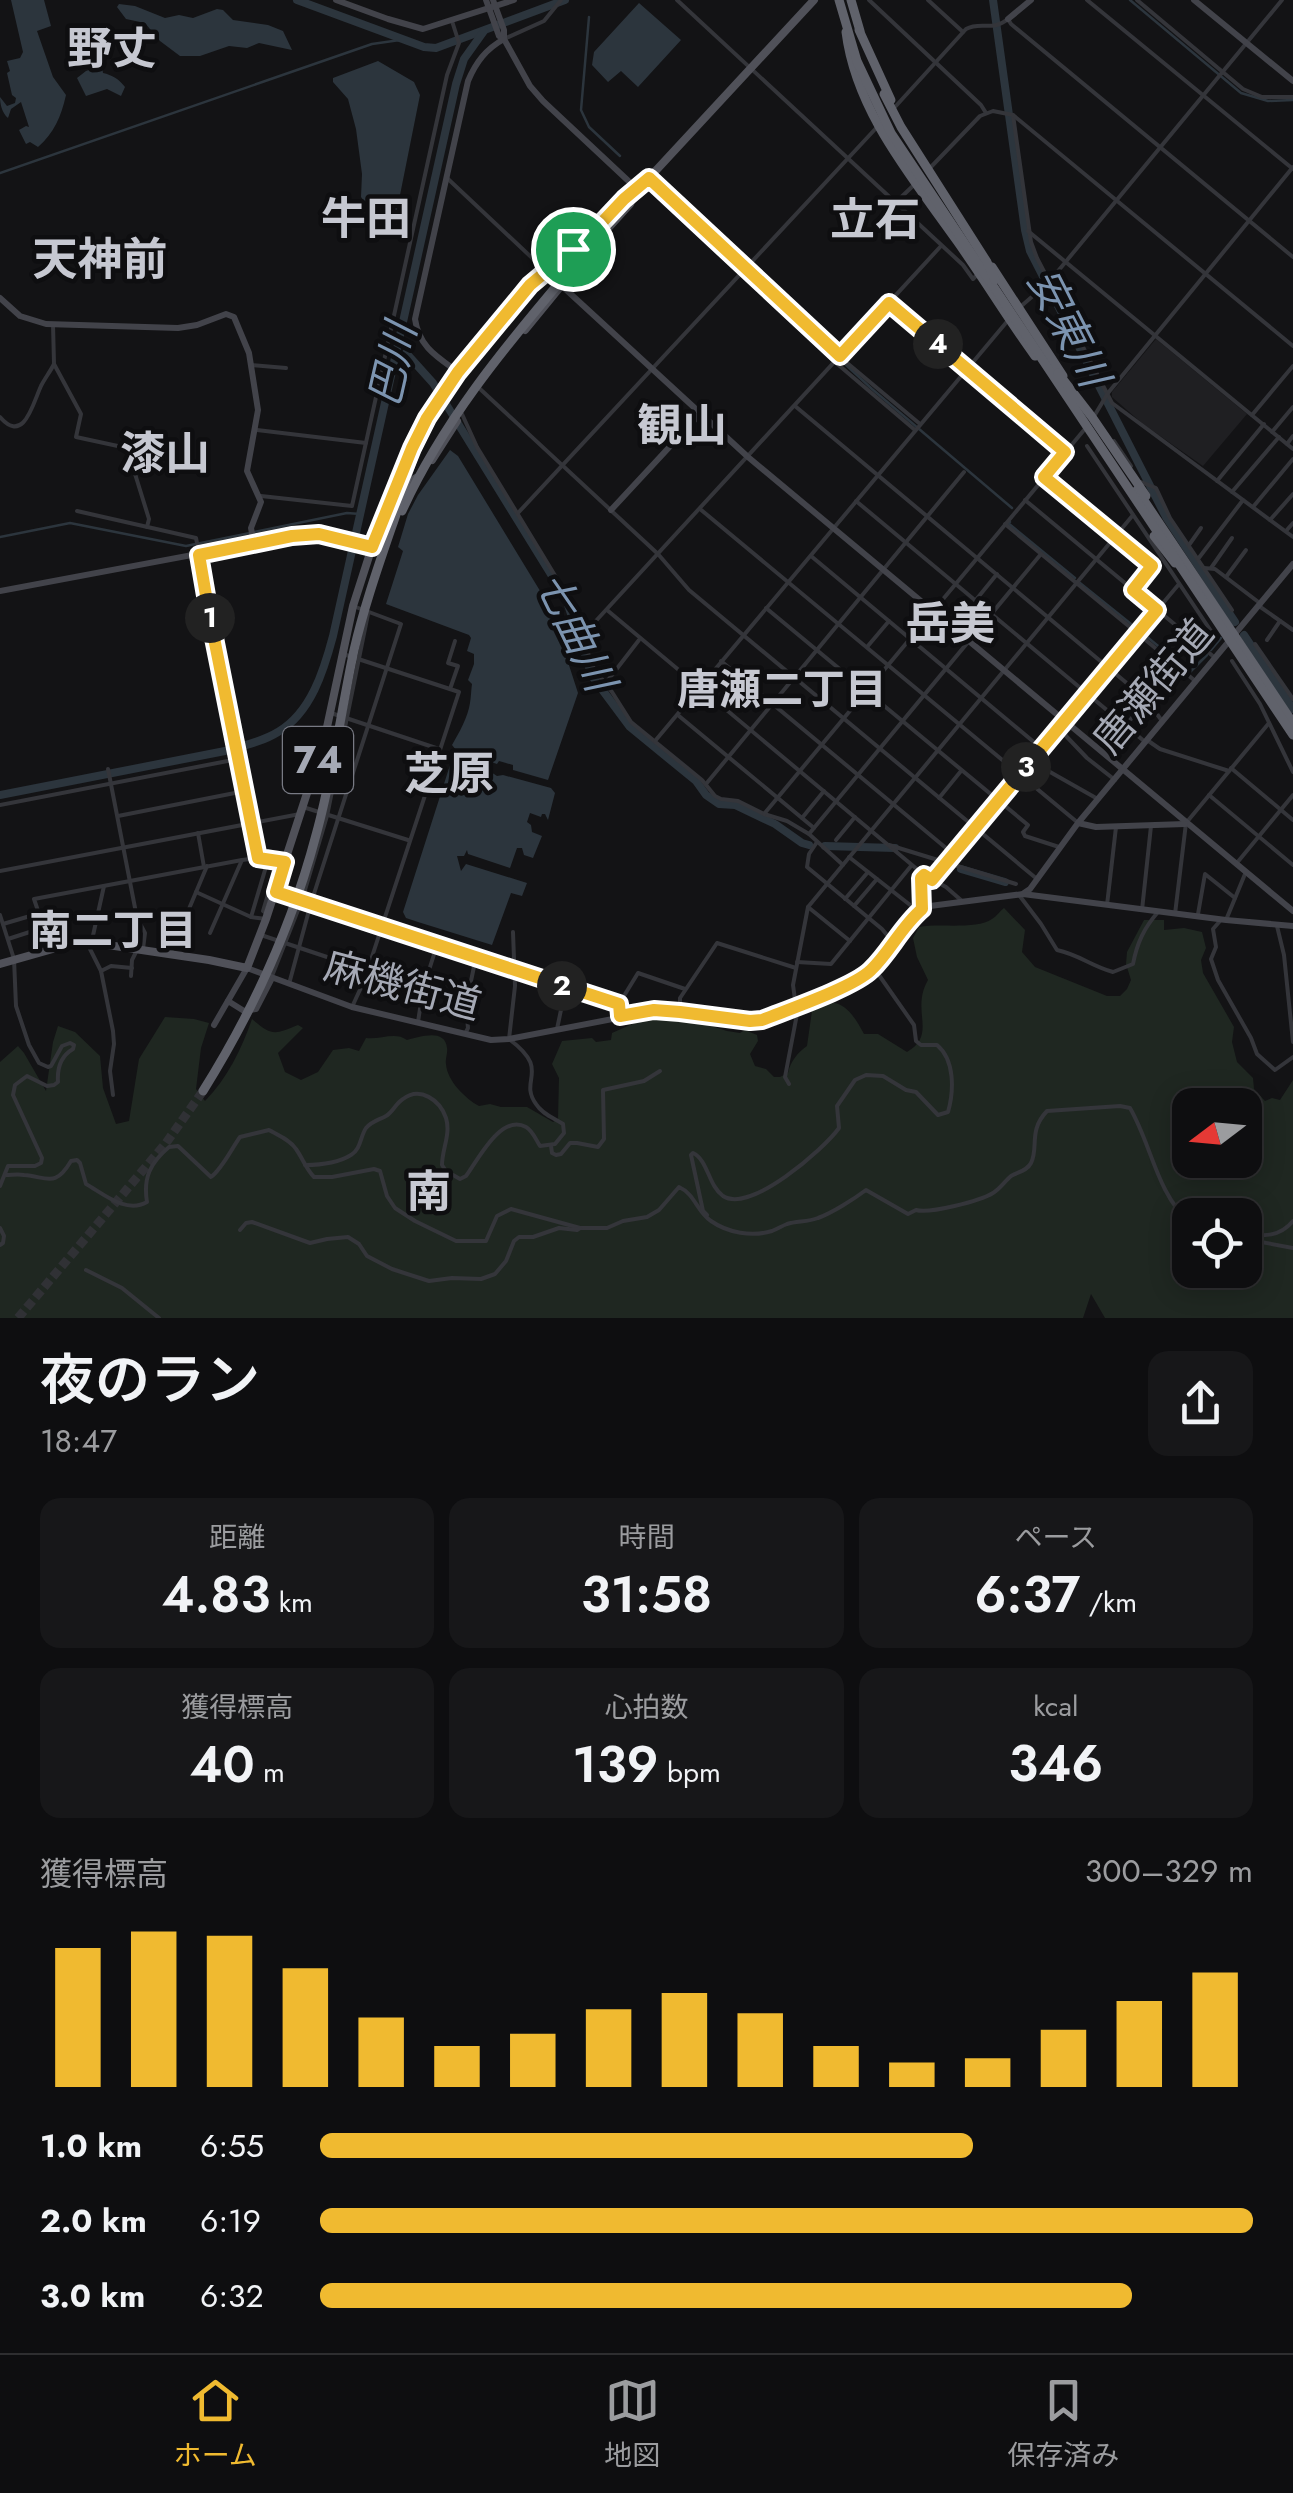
<!DOCTYPE html>
<html lang="ja">
<meta charset="utf-8">
<style>
body{margin:0;font-family:Jost,"Noto Sans JP",sans-serif;background:#171719;color:#f1f3f6;height:100vh;display:flex;flex-direction:column;font-size:38px;white-space:nowrap}
*{box-sizing:border-box;margin:0}
p{font-size:32px;color:#9b9c9f}
.icon{flex:none;width:55px;height:55px;fill:none;stroke:currentColor;stroke-width:2;stroke-linecap:round;stroke-linejoin:round}
.map{position:relative;height:1318px;overflow:hidden}
.side{display:flex;flex-direction:column;background:#0e0e10;flex:1}
.side>*{flex:none}
.needle{width:65px;rotate:254deg}
.fabs{position:absolute;left:1172px;top:1088px;display:grid;gap:20px}
.fabs a{display:grid;place-items:center;width:90px;height:90px;border-radius:20px;background:#0e0e10;box-shadow:0 5px 25px #0003,0 0 0 2px #2e2e30;font-size:50px}
.pin{position:absolute;display:grid;place-items:center;width:85px;height:85px;color:#fff;margin:-42px;border:5px solid #fff;border-radius:50%;box-shadow:0 2px 10px #0007}
.km{position:absolute;width:50px;height:50px;margin:-25px;border-radius:50%;background:#222;color:#fff;font-size:28px;line-height:50px;text-align:center}
.round{display:grid;place-items:center;flex:none;width:105px;height:105px;border-radius:20px;background:#171719}
.head{display:flex;align-items:center;justify-content:space-between;height:170px;padding:0 40px}
h1{font-size:55px;font-weight:600;line-height:75px}
.figures{display:grid;grid-template-columns:repeat(3,1fr);gap:15px;height:170px;padding:10px 40px}
.figures div{display:grid;align-content:center;border-radius:20px;background:#171719;text-align:center}
.figures b{font-size:50px;font-weight:600}
.figures small{font-size:28px;font-weight:400}
.figures p{font-size:28px}
.chart{height:280px;padding:20px 40px}
.chart p{display:flex;justify-content:space-between}
.chart svg{width:100%;height:180px;margin-top:10px;stroke:#f0ba30;stroke-width:6}
ul{padding:0 40px;list-style:none;font-size:32px}
li{display:grid;grid-template-columns:160px 120px 1fr;align-items:center;height:75px}
li i{height:25px;border-radius:12px;background:#f0ba30}
.tab-bar{display:flex;justify-content:space-around;align-items:center;height:140px;border-top:2px solid #2e2e30;background:#0e0e10;font-size:28px;color:#9b9c9f}
.tab-bar a{display:grid;justify-items:center;gap:5px}
.tab-bar .current{color:#f0ba30}
.map>svg:first-child{display:block}
</style>
<div class="map">
<svg width="1293" height="1318" viewBox="0 0 1293 1318">
<rect width="100%" height="100%" fill="#131315"/>
<path fill="#1f1f22" d="M1156,339L1247,414L1203,466L1143,424L1112,397V392Z"/>
<path fill="#1f2721" fill-rule="evenodd" d="M1004,908L1025,930L1022,952L1035,967L1107,996H1120L1127,989L1131,980L1126,964L1127,952L1144,920H1164V930L1184,928L1202,932L1206,948L1201,960L1203,973L1234,1027L1232,1042L1237,1062L1253,1078L1254,1089L1265,1101L1272,1098L1280,1100L1293,1080V1318H1105L1091,1294L1083,1318H0V1062L18,1046L24,1053L46,1091L53,1042L58,1026L75,1032L100,1056L103,1088L116,1124L129,1121L139,1059L165,1017L194,1019L209,1023L201,1048L196,1089L205,1101C227,1079 242,1048 252,1019C272,1036 274,1035 298,1025L303,1028L278,1053L285,1072L301,1080L318,1072L333,1050L349,1048L359,1051L366,1038C380,1040 395,1031 407,1040C420,1037 445,1028 447,1048C448,1053 445,1059 446,1064C447,1081 466,1099 479,1106L490,1104L501,1107H527L553,1122L558,1119L559,1078L552,1064L562,1041L592,1038L596,1042L611,1040L612,1033L650,1016L680,1022L702,1023L727,1031L740,1033L745,1030L757,1035L758,1041L750,1054L755,1066L766,1069L774,1077H780L788,1073C790,1062 798,1052 807,1046L812,1011C837,991 852,1011 864,1034H878L907,1052C938,1034 910,1011 928,980L917,957L913,938L919,927C939,923 977,930 992,919C997,916 1000,911 1004,908ZM1190,1105H1245V1160H1190ZM1190,1215H1245V1270H1190Z"/>
<g fill="#2c353d">
<path d="M11,0H44L51,26L37,31L53,77L66,95C61,117 54,133 38,147L30,142L26,144L19,130L26,126L29,127L21,102L11,109L8,118C2,113 0,104 0,97L7,106L15,103L16,98L12,95L7,73L10,71L7,61L20,58L23,52Z"/>
<path d="M639,3L681,40L638,87L621,71L608,82L592,65L594,52Z"/>
<path d="M119,4L135,6L165,18L179,15L193,18L217,9L223,10L233,20L268,25L283,31L292,50L259,43L247,48L229,46L200,56H180L160,41L145,23L126,19L117,7Z"/>
<path d="M378,61L414,82L420,95L397,210L390,215L387,213L385,208L364,201L361,197L362,174L356,129L348,99L333,82V78Z"/>
<path d="M97,67H102L103,73C112,75 119,79 125,87L121,96L107,89L86,96L77,78L86,71Z"/>
<path d="M450,450L458,456L545,599L556,625L578,693L548,780L513,770V765L499,761L497,764L456,750L452,745C459,733 468,717 470,703C471,697 471,691 472,684L468,680L474,664V654L467,651L471,638L469,635L386,604L403,551L398,547L408,514L418,495Z"/>
<path d="M451,762L488,770L497,776L503,775L551,788L555,793L548,820L545,814H542L541,817L530,813L527,822L531,825L532,832L542,836L533,858L524,855L522,848H517L510,868L468,854L467,850L464,856H457L461,871L466,864L527,883L522,896L511,893L492,945L418,922L406,918L403,912Z"/>
</g>
<g fill="none" stroke-linecap="round" stroke-linejoin="round">
<g stroke="#2c353d" stroke-width="2.5">
<path d="M1130,0L1241,93L1268,101L1293,100"/>
<path d="M589,17L581,110L589,127L620,156"/>
<path d="M0,173L372,44L407,39"/>
<path d="M654,187L872,389L1012,508"/>
<path d="M401,335L406,353"/>
<path d="M1010,522L1008,523L1075,578"/>
<path d="M0,537L70,523L186,546L347,513L360,514"/>
<path d="M1080,583L1136,628"/>
<path d="M1141,632L1190,672L1207,655"/>
<path d="M1211,650L1221,638"/>
</g>
<g stroke="#2c353d" stroke-width="8">
<path d="M297,0L424,47L436,48L565,0"/>
<path d="M993,0L1025,230L1030,251L1166,517L1235,622"/>
<path d="M406,353L433,383L560,589L566,599L592,676L630,727L696,781L706,795L719,804L735,805L775,824L802,843L809,845"/>
<path d="M1244,635L1293,709"/>
<path d="M0,795L225,751C242,746 262,742 278,732C311,713 324,670 333,636L456,84L464,59L484,31"/>
<path d="M825,846L895,848"/>
<path d="M961,869L1005,882"/>
</g>
<path stroke="#303135" stroke-width="9" stroke-dasharray="9 4.5" stroke-linecap="butt" d="M18,1318L166,1143L203,1091"/>
<g stroke="#34353a" stroke-width="4">
<path d="M677,0L963,265L973,279L979,273"/>
<path d="M869,0L981,105L986,113"/>
<path d="M928,0L963,32"/>
<path d="M1087,0L1293,169"/>
<path d="M1137,0L1243,89L1262,97H1293"/>
<path d="M504,39L544,21L561,0"/>
<path d="M895,107L966,29C981,21 992,32 1008,19L1011,24L1293,257"/>
<path d="M1013,115L1031,242L1037,258L1112,403L1293,537"/>
<path d="M929,169L980,116L993,111L1013,115L1293,346"/>
<path d="M447,178L546,271"/>
<path d="M649,179L840,357L920,424"/>
<path d="M649,188L835,362L915,430"/>
<path d="M895,203L916,183"/>
<path d="M1028,231L1293,449"/>
<path d="M889,303L1065,452"/>
<path d="M1019,308L1049,282L1282,0"/>
<path d="M53,324L54,364L81,414L76,437L127,448L149,519L147,527"/>
<path d="M251,365L286,368"/>
<path d="M479,388L658,554L689,590L1037,879"/>
<path d="M795,406L1147,700L1162,721"/>
<path d="M462,414L477,447L565,592L594,669L612,692L631,722L702,780L715,796L721,799L738,801L764,814L787,821L809,834L843,865"/>
<path d="M1252,415L1293,366"/>
<path d="M0,417C24,445 33,403 41,386C45,378 50,372 54,364"/>
<path d="M1093,418L1108,393L1293,167"/>
<path d="M257,430L366,443"/>
<path d="M1272,432L1293,407"/>
<path d="M1114,441L1131,466"/>
<path d="M1287,444L1293,436"/>
<path d="M1087,446L1215,637"/>
<path d="M1044,477L1152,567L1134,590"/>
<path d="M1217,481L1264,424"/>
<path d="M1141,482L1156,488L1170,518L1232,610"/>
<path d="M1232,492L1279,437"/>
<path d="M261,496L352,506L447,75L459,43L452,21"/>
<path d="M1025,500L1214,657"/>
<path d="M856,501L1144,741"/>
<path d="M1253,507L1293,459"/>
<path d="M700,509L1077,822"/>
<path d="M77,511L196,538L259,858"/>
<path d="M518,513L879,125"/>
<path d="M1270,520L1293,494"/>
<path d="M1005,524L1194,680"/>
<path d="M1286,531L1293,523"/>
<path d="M1189,545L1201,528"/>
<path d="M811,556L1041,748"/>
<path d="M1198,559L1243,500"/>
<path d="M1204,568L1215,569L1261,604"/>
<path d="M1211,568L1232,538"/>
<path d="M1226,577L1246,550"/>
<path d="M975,601L997,574"/>
<path d="M1259,606L1293,630"/>
<path d="M766,608L1028,825L1023,832L1025,836L1059,847"/>
<path d="M607,610L924,875L946,887L962,901"/>
<path d="M582,636L941,246"/>
<path d="M1267,640L1280,621"/>
<path d="M1255,644L1293,699"/>
<path d="M867,647L889,621"/>
<path d="M343,654L459,692L364,981L352,1007"/>
<path d="M721,661L952,853"/>
<path d="M1232,661L1260,704L1293,772"/>
<path d="M605,684L639,640"/>
<path d="M450,689L458,666L448,663L455,641"/>
<path d="M331,713L439,749"/>
<path d="M679,716L814,828"/>
<path d="M1125,726L1147,700"/>
<path d="M1070,728L1065,733L1066,736L1087,758L1115,780"/>
<path d="M1147,740L1160,749L1229,771"/>
<path d="M655,741L1010,318"/>
<path d="M1032,759L1043,768L1096,798"/>
<path d="M1231,768L1293,820"/>
<path d="M108,769L137,918L145,933L143,949"/>
<path d="M706,784L964,472"/>
<path d="M1209,795L1293,865"/>
<path d="M939,798L961,771"/>
<path d="M0,805L238,759"/>
<path d="M303,807L408,840"/>
<path d="M764,814L1084,430"/>
<path d="M118,816L245,791"/>
<path d="M802,818L824,791"/>
<path d="M198,833L204,867"/>
<path d="M809,834L1041,554"/>
<path d="M836,840L855,817"/>
<path d="M817,842L809,854L807,867L882,929L892,941"/>
<path d="M889,845L1016,884"/>
<path d="M849,857L919,912"/>
<path d="M1236,864L1293,795"/>
<path d="M0,871L300,814"/>
<path d="M931,880L1179,584"/>
<path d="M104,886L90,949L101,971L113,1031L114,1044L110,1071L113,1095"/>
<path d="M196,892L251,917L266,919"/>
<path d="M277,892L311,903L401,624L353,606"/>
<path d="M1019,895L1041,924L1057,950C1080,955 1091,966 1113,972L1133,964C1137,943 1144,928 1158,912"/>
<path d="M845,899L868,872"/>
<path d="M1107,905L1116,827"/>
<path d="M854,906L877,879"/>
<path d="M808,907L850,941"/>
<path d="M922,909L920,881L924,875"/>
<path d="M1142,910L1151,826"/>
<path d="M268,914L263,911L278,861"/>
<path d="M1175,914L1186,823L1269,723"/>
<path d="M1198,914L1205,874L1235,898"/>
<path d="M0,915L14,959L16,1006L29,1045L39,1063L48,1067L51,1066L62,1046L70,1043L74,1045L73,1049C61,1056 57,1068 58,1082L54,1085L47,1086L27,1076L15,1085L13,1095L42,1158L41,1163L35,1166H8L0,1186"/>
<path d="M251,917L268,860"/>
<path d="M1226,920L1245,874"/>
<path d="M1220,921L1213,929L1216,947L1211,959L1218,980L1251,1038L1257,1054L1275,1070L1293,1057"/>
<path d="M3,924L37,914"/>
<path d="M1277,926L1284,955L1293,1042"/>
<path d="M210,933L242,860"/>
<path d="M261,935L423,989"/>
<path d="M8,939L42,928"/>
<path d="M50,946L34,899L242,860L259,858L285,862"/>
<path d="M170,954L207,866"/>
<path d="M797,962L831,964L911,866"/>
<path d="M101,971L111,966L132,968"/>
<path d="M131,976L132,960L137,950"/>
<path d="M272,976L302,900L327,816L368,614"/>
<path d="M289,984L311,903L619,1004L638,973L685,989"/>
<path d="M680,1011V998L717,943L796,968"/>
<path d="M418,1022L423,989L437,945"/>
<path d="M557,1029L566,986"/>
<path d="M465,1034L468,1028L466,1005L476,957"/>
<path d="M789,1084L785,1077L797,1014L793,985L808,907L1133,515"/>
<path d="M551,1146L552,1153L556,1155L561,1154L570,1143H577L598,1147L604,1139L603,1090L644,1081L660,1071"/>
<path d="M305,1165C320,1165 338,1163 351,1155C361,1149 360,1137 366,1128C372,1121 379,1120 386,1116C393,1112 396,1103 403,1099C420,1086 440,1100 446,1118C451,1134 442,1149 442,1165L446,1171L460,1179L466,1176C478,1160 501,1113 526,1127C533,1131 536,1140 540,1146L555,1144L564,1133L563,1124C554,1118 542,1114 536,1104C518,1079 552,1071 509,1039L515,986L513,932"/>
<path d="M6,1175C12,1175 18,1174 24,1175C48,1177 55,1188 71,1161L77,1160L80,1163L86,1184C104,1194 126,1214 147,1202C143,1178 150,1163 169,1147L178,1146L211,1177C222,1169 232,1148 240,1137L269,1130C278,1135 290,1140 296,1149C303,1159 306,1169 314,1177H332L374,1169L380,1171L387,1196L395,1208L415,1221L456,1241H486L497,1216L511,1209L580,1228H607L623,1221L647,1217L659,1210L679,1187C695,1194 697,1212 711,1221C728,1233 752,1237 772,1231C777,1229 782,1226 787,1224C797,1221 808,1222 818,1218C832,1213 854,1199 866,1190L908,1214L916,1210C929,1214 980,1201 993,1193C1000,1189 1005,1181 1011,1176C1018,1172 1027,1171 1031,1163C1039,1147 1028,1131 1047,1111L1120,1106L1130,1108C1152,1146 1156,1192 1190,1223"/>
<path d="M707,1215L703,1211L691,1155L693,1153C708,1160 708,1185 723,1196C750,1214 824,1149 839,1128L837,1106L855,1080L866,1075L883,1076L906,1090L916,1092L938,1115L948,1112C954,1091 955,1060 937,1045H921L916,1041L914,1025L874,968"/>
<path d="M0,1228L4,1236L3,1243L0,1245"/>
<path d="M240,1230L246,1223L252,1222L310,1243L327,1239L348,1237L359,1244L367,1256L392,1269L429,1281L452,1278L481,1279L495,1274L506,1261L514,1241L519,1237H533L559,1228L577,1230L580,1228"/>
<path d="M1245,1232C1263,1238 1281,1236 1293,1221"/>
<path d="M1245,1239L1293,1248"/>
<path d="M86,1270L122,1288L159,1318"/>
</g>
<g stroke="#42434a" stroke-width="6">
<path d="M336,0L388,19L423,29L514,0"/>
<path d="M486,0L499,36L504,39L530,86L543,101L637,189"/>
<path d="M493,0L504,30V39"/>
<path d="M1194,0L1293,81"/>
<path d="M1008,19L1031,0"/>
<path d="M562,286L748,457L1293,911"/>
<path d="M0,298L20,316L46,324L178,328L197,325L226,314L234,317L249,353L258,410L247,471L261,502L251,528L254,544"/>
<path d="M458,372C437,357 419,347 415,319L468,81C476,62 486,49 504,39"/>
<path d="M611,510L700,414"/>
<path d="M0,591L304,534L331,535L372,547"/>
<path d="M1078,823L1096,827L1185,824"/>
<path d="M1024,893L1030,889L1078,823L1293,564"/>
<path d="M228,1001L244,1011L256,1009L272,978"/>
<path d="M214,1025L247,968L352,1007L491,1040L509,1039L654,1011H680L750,1021L761,1019C786,1010 854,987 871,970C892,950 903,918 930,906L1023,894L1226,920L1293,926"/>
</g>
<g stroke="#505159" stroke-width="8">
<path d="M590,235L624,199L649,178L814,0"/>
<path d="M590,248L630,204L635,193"/>
<path d="M525,330L570,275"/>
<path d="M432,460L457,421"/>
<path d="M385,524L402,493L416,478"/>
<path d="M0,964L81,941L209,960L247,968L266,919L324,741L353,606L372,547L412,448L439,399"/>
</g>
<g stroke="#60626b" stroke-width="9">
<path d="M851,0L860,31"/>
<path d="M859,30L891,100"/>
<path d="M846,32C856,112 912,177 957,241C984,279 1008,319 1035,356"/>
<path d="M555,267L592,233"/>
<path d="M992,267L1063,376"/>
<path d="M565,276L591,246"/>
<path d="M1137,490L1293,723"/>
<path d="M1154,536L1175,563"/>
</g>
<g stroke="#60626b" stroke-width="9">
<path d="M839,0L857,61L891,133L1293,735"/>
<path d="M884,94L901,127L987,262L995,280"/>
<path d="M1058,373L1092,417L1146,496"/>
<path d="M402,511C442,423 503,349 565,276"/>
<path d="M203,1091C253,1011 292,926 316,835C333,774 341,711 354,650C364,607 378,567 392,526C401,503 405,478 415,454C446,383 499,320 555,267"/>
</g>
</g>
<g fill="none" stroke-linecap="round" stroke-linejoin="round">
<g stroke="#fff" stroke-width="20">
<path id="route" d="M649,178L840,356L889,303L1065,452L1044,477L1152,566L1133,590L1157,610L932,880L924,875L921,878L922,909C901,927 890,952 871,970C854,987 787,1010 762,1020L750,1021L680,1012L654,1010L620,1016L619,1004L276,892L285,862L258,858L209,613L199,555L292,536L319,534L372,547L412,448L427,418L458,372L530,285L592,233L624,199Z"/>
</g>
<use href="#route" stroke="#f0ba30" stroke-width="12"/>
</g>
<g text-anchor="middle" stroke-width="9" stroke-linejoin="round" paint-order="stroke">
<rect fill="#0e0e10" stroke="#787a84" stroke-width="2.5" x="283" y="727" width="70" height="66" rx="8"/>
<g font-size="38" font-weight="bold" fill="#a5a9b5">
<text x="318" y="773">74</text>
</g>
<g font-size="40" fill="#a5a9b5" stroke="#0e0e10">
<text transform="translate(1153 686) rotate(-50)" y="14">唐瀬街道</text>
<text transform="translate(403 985) rotate(15)" y="14">麻機街道</text>
</g>
<g font-size="42" font-style="italic" fill="#7c94b0" stroke="#0e0e10">
<text transform="translate(1069 327) rotate(63)" y="15">安東川</text>
<text transform="translate(392 365) rotate(-77)" y="15">巴川</text>
<text transform="translate(576 631) rotate(64)" y="15">七曲川</text>
</g>
<g font-size="42" font-weight="bold" fill="#c6c8d1" stroke="#0e0e10">
<text x="782" y="704">唐瀬二丁目</text>
<text x="113" y="945">南二丁目</text>
</g>
<g font-size="45" font-weight="bold" fill="#c6c8d1" stroke="#0e0e10">
<text x="112" y="64">野丈</text>
<text x="366" y="234">牛田</text>
<text x="875" y="235">立石</text>
<text x="100" y="275">天神前</text>
<text x="682" y="441">観山</text>
<text x="165" y="469">漆山</text>
<text x="950" y="639">岳美</text>
<text x="449" y="789">芝原</text>
<text x="429" y="1207">南</text>
</g>
</g>
</svg>
<div class="fabs">
<a><svg class="needle" viewBox="-14 -14 28 28"><path d="M0-13l5 13h-10z" fill="#e53935"/><path d="M0 13l5-13h-10z" fill="#9b9c9f"/></svg></a>
<a><svg class="icon" aria-label="locate" viewBox="0 0 24 24"><circle cx="12" cy="12" r="6"/><path d="M12 2v4M12 18v4M2 12h4M18 12h4"/></svg></a>
</div>
<div class="pin" style="left:573px;top:249px;background:#1e9e55"><svg class="icon" aria-label="arrive" viewBox="0 0 24 24"><path d="M6 21V4h12l-3 4 3 4H6"/></svg></div>
<b class="km" style="left:210px;top:618px">1</b>
<b class="km" style="left:562px;top:986px">2</b>
<b class="km" style="left:1026px;top:767px">3</b>
<b class="km" style="left:938px;top:344px">4</b>
</div>
<section class="side">
<div class="head"><div><h1>夜のラン</h1><p>18:47</p></div><a class="round"><svg class="icon" aria-label="share" viewBox="0 0 24 24"><path d="M12 15V3M7 8l5-5 5 5M5 13v7h14v-7"/></svg></a></div>
<div class="figures">
<div><p>距離</p><b>4.83<small> km</small></b></div>
<div><p>時間</p><b>31:58</b></div>
<div><p>ペース</p><b>6:37<small> /km</small></b></div>
</div>
<div class="figures">
<div><p>獲得標高</p><b>40<small> m</small></b></div>
<div><p>心拍数</p><b>139<small> bpm</small></b></div>
<div><p>kcal</p><b>346</b></div>
</div>
<div class="chart"><p><span>獲得標高</span>300–329 m</p>
<svg viewBox="0 0 160 44" preserveAspectRatio="none"><path d="M5 44V10M15 44V6M25 44V7M35 44V15M45 44V27M55 44V34M65 44V31M75 44V25M85 44V21M95 44V26M105 44V34M115 44V38M125 44V37M135 44V30M145 44V23M155 44V16"/></svg>
</div>
<ul>
<li><b>1.0 km</b>6:55<i style="width:70%"></i></li>
<li><b>2.0 km</b>6:19<i style="width:100%"></i></li>
<li><b>3.0 km</b>6:32<i style="width:87%"></i></li>
</ul>
</section>
<nav class="tab-bar">
<a class="current"><svg class="icon" aria-label="home" viewBox="0 0 24 24"><path d="M3 11l9-7 9 7M6 9v11h12V9"/></svg>ホーム</a>
<a><svg class="icon" aria-label="map" viewBox="0 0 24 24"><path d="M3 6l6-2 6 2 6-2v14l-6 2-6-2-6 2zM9 4v14M15 6v14"/></svg>地図</a>
<a><svg class="icon" aria-label="saved" viewBox="0 0 24 24"><path d="M7 4h10v16l-5-4-5 4z"/></svg>保存済み</a>
</nav>
